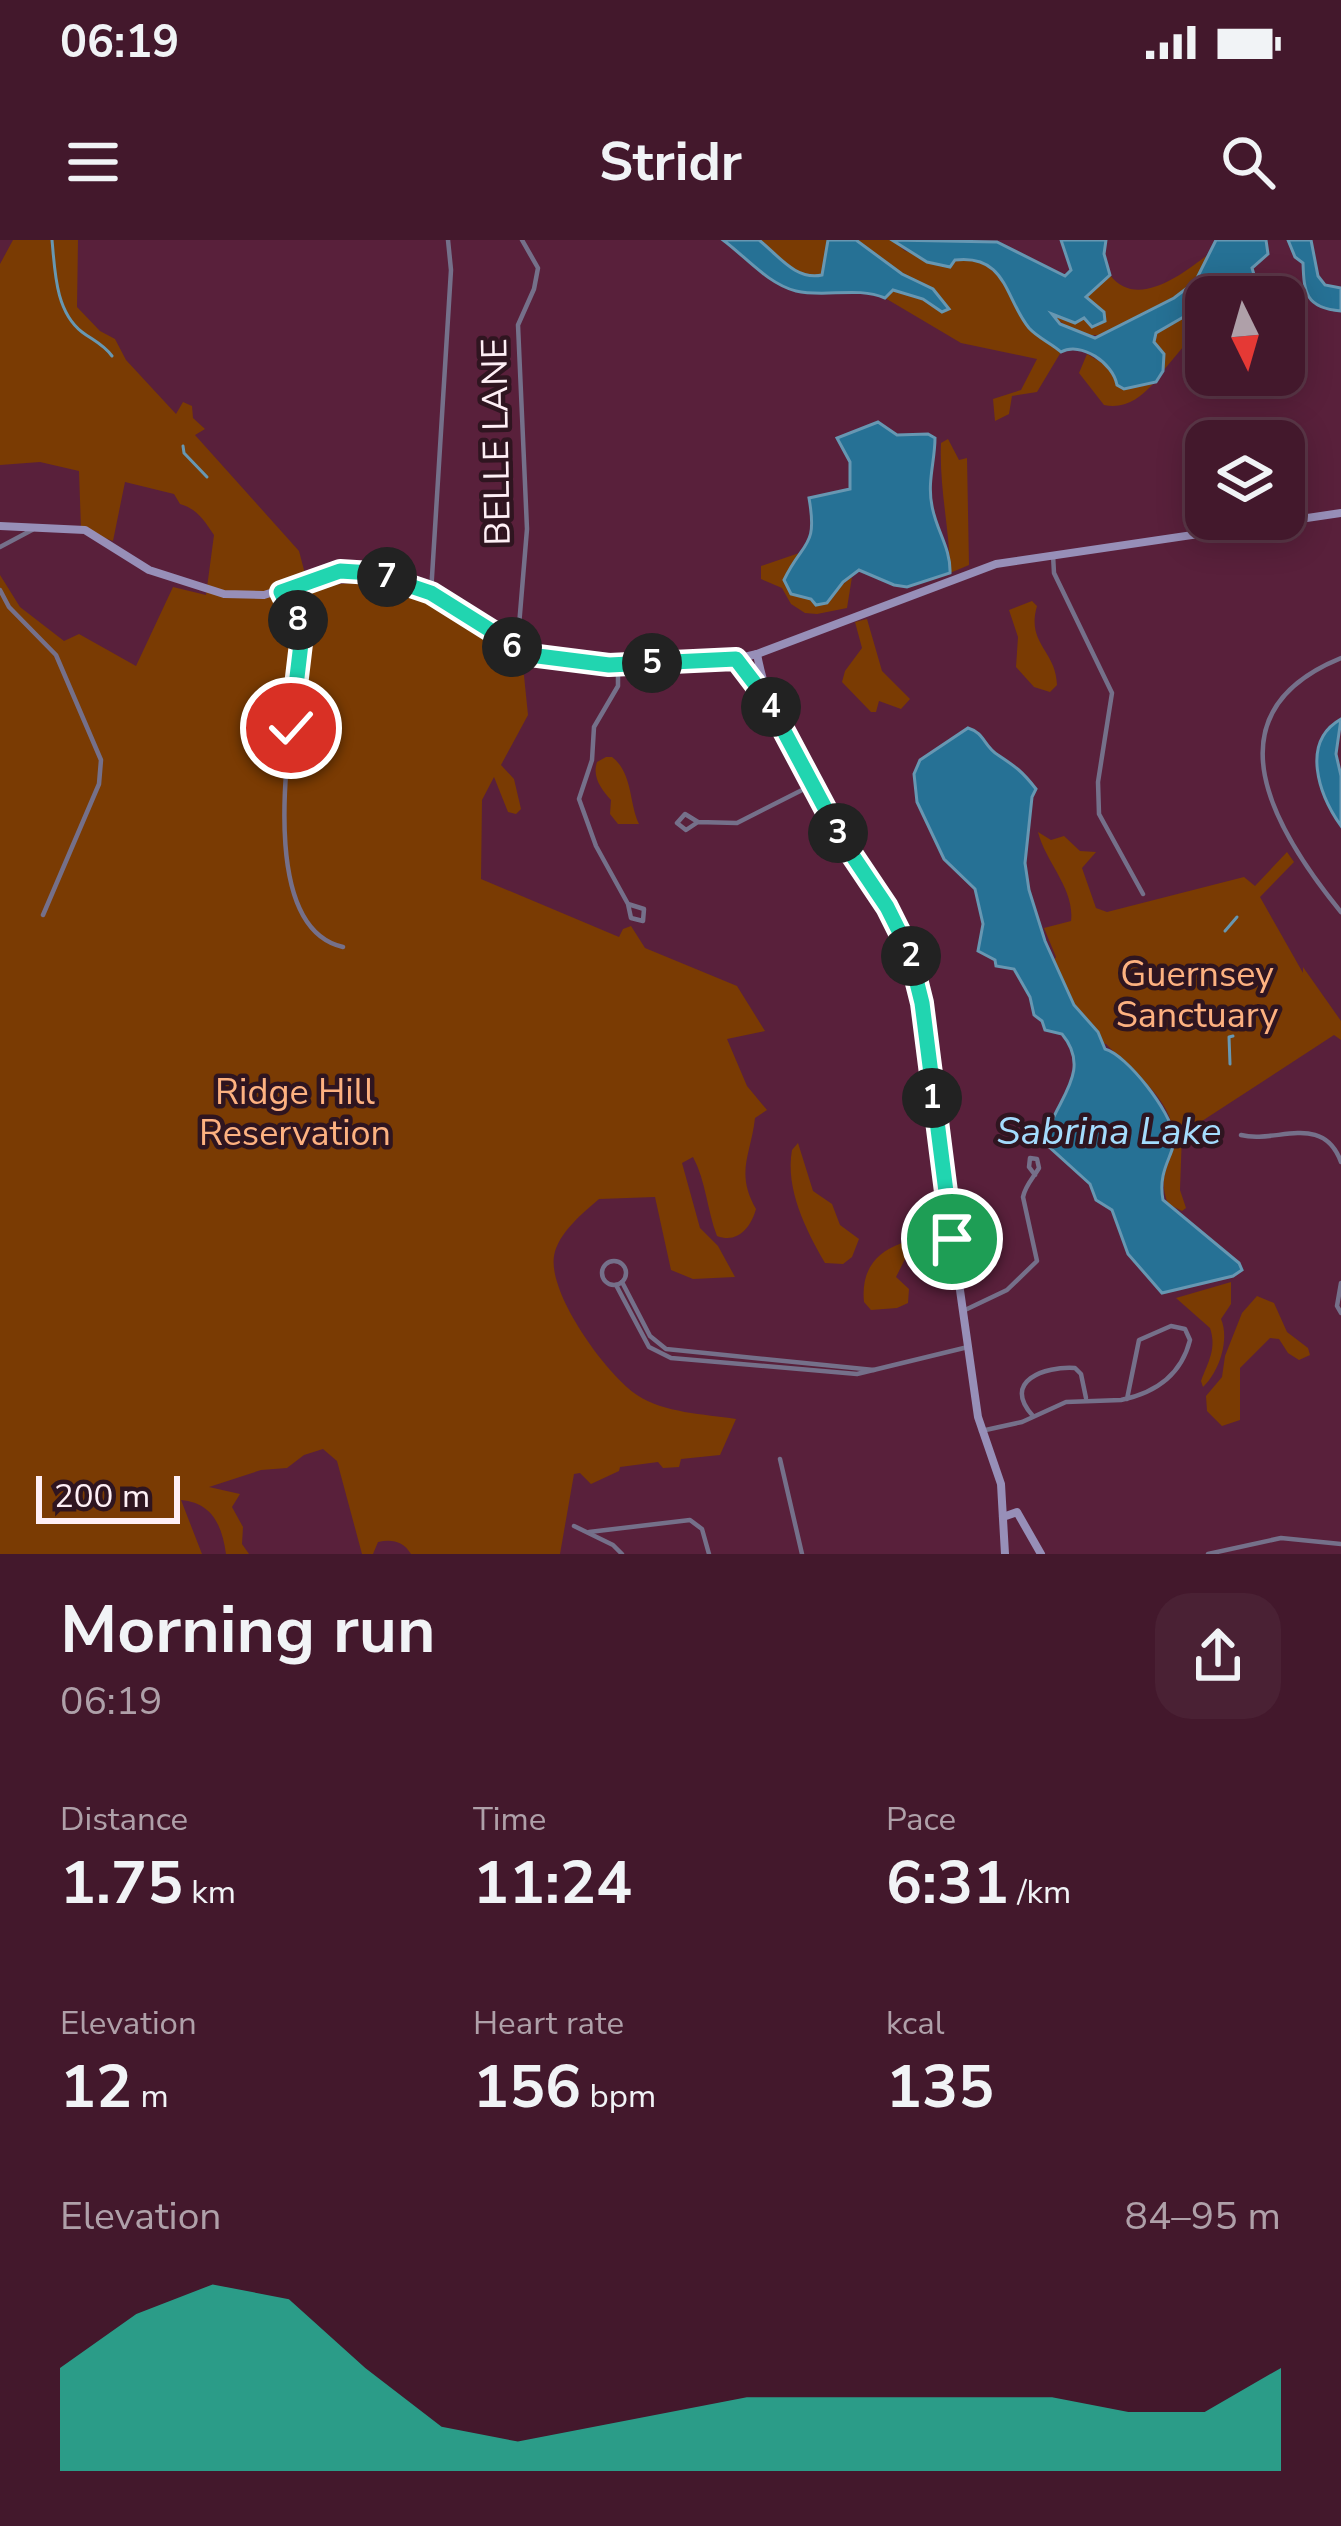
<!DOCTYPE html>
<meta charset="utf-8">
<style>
body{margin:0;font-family:"Nunito Sans",sans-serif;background:#4a2134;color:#f1f3f6;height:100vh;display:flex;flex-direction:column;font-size:45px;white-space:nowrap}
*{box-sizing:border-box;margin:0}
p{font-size:39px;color:#afa0a9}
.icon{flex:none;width:66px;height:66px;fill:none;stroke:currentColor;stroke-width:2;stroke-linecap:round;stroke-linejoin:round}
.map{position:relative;height:1314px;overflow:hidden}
.side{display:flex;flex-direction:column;background:#43182c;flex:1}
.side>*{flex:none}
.needle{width:78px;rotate:175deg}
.fabs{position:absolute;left:1185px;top:36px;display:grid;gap:24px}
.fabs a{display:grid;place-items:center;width:120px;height:120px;border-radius:24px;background:#43182c;box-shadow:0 6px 30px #0003,0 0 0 3px #5b3748;font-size:60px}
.scale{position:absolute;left:36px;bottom:30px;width:144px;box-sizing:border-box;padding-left:12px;border:6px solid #feeff5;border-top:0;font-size:33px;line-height:42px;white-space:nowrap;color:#feeff5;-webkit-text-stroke:9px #2f1520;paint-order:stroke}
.pin{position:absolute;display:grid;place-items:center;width:102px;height:102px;color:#fff;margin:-51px;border:6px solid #fff;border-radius:50%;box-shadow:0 3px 12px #0007}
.km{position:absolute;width:60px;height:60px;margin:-30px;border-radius:50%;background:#222;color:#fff;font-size:33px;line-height:60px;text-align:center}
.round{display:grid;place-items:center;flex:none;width:126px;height:126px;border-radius:36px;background:#4a2134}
.summary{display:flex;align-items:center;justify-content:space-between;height:204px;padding:0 60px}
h1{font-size:66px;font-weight:700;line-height:90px}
.figures{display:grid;grid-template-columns:repeat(3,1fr);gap:18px;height:204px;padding:12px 60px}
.figures div{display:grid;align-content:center}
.figures b{font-size:60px;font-weight:700}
.figures small{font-size:33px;font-weight:400}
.figures p{font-size:33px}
.chart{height:336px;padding:24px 60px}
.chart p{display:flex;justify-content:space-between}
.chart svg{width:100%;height:216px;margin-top:12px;fill:#21d5b0;opacity:.7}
.status{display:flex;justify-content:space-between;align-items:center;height:84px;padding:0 60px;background:#43182c;direction:ltr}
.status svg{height:33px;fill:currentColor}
header{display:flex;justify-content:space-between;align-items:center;height:156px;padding:0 60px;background:#43182c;font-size:54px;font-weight:700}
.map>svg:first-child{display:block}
</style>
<div class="status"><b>06:19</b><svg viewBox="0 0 49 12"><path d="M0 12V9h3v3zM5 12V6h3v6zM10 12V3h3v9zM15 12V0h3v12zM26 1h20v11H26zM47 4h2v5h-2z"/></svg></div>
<header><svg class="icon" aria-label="menu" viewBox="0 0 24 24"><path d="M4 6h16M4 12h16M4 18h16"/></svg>Stridr<svg class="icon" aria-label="search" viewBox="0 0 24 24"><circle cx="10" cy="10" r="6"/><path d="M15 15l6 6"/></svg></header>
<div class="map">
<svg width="1341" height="1314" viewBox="0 0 1341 1314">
<rect width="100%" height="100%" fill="#59203b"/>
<g fill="#7a3b03">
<path d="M13,0H78L77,67L100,91L115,99L126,120L176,174L183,162L192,166L193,178L205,189L195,195L299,311L309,349C413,327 440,372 522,416L528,475L501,525L514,539L521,569L516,574L508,572L494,537L482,560L481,639L619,697L623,689L631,686L645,708L737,746L765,791L727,799L747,846L767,870L755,878C751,915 735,932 756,969C751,987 738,1004 717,996C707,970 706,941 693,917L682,923L700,988L718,1006L735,1037L693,1039L671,1030L655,957L599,959C583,973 558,993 554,1016C548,1054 606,1134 637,1155C664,1173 704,1174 736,1179L720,1215L681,1219L679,1227L663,1228L658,1222L620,1227L619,1231L591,1244L580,1233L574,1234L560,1314H411C403,1301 392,1299 378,1302L373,1314H362L337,1221L323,1209L304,1215L287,1228L261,1230L209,1247L240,1254L232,1267L243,1287L242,1304L249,1314H226C222,1286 213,1263 181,1260L202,1314H0V335L20,367L64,401L79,394L136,426L173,347L206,355L214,295C204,280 197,269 180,264L174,254L125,242L113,301L81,289L79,231L40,222L0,225V24Z"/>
<path d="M759,0H828L825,30L817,37L799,34Z"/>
<path d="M856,0H892L905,11L952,22L959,18L981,22L1004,40L1022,77L1040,98L1061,112L1037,152L1012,156L1009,174L995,181L993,159L1021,150L1037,119L961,103L885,58L893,50L949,69L933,49L902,34Z"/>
<path d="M1210,13L1195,42L1175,58L1103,95H1081L1053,77L1054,72L1070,81L1084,79L1090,85L1100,68L1086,57L1110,35C1137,71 1185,32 1210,13Z"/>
<path d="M1206,64V103L1198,97L1188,101L1163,131L1164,118L1154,102L1156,93Z"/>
<path d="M1087,114L1112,129L1132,148L1153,144C1139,159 1125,169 1104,165L1079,133Z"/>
<path d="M948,199L959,220L967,218L969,325L950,333C950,291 939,248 941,203Z"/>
<path d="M805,311L788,331L816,365L852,337L847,368L817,374L805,373L791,364L782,348L761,339V326Z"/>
<path d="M1032,361L1037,366C1026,404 1056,410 1057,445L1050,452L1034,447L1016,427L1018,397L1009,370Z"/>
<path d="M867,379L882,431L910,459L901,469L879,461L876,472H871L842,442L845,431L862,408L855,382Z"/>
<path d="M606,517H612C633,533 629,564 639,584H618L610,574L611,560C601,549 592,537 597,522Z"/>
<path d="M1038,592L1051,600L1064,596L1080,611L1096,612L1082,628L1096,668L1107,672L1244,637L1255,646L1287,612L1294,622L1260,657L1303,733V727L1341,781V800L1334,795L1182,894L1180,950L1186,968L1182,971L1168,964C1159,941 1166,930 1172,907C1183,867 1131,830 1106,804L1098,802L1071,763L1053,722L1056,717L1044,688L1071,681C1075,649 1046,623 1038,592Z"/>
<path d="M798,903L813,951L832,964L840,985L859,999L852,1017L843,1024L825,1023C806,990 785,949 792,910Z"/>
<path d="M902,1003L907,1015L896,1037L909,1049L908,1063L897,1068L871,1070L864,1062C861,1032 874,1013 902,1003Z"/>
<path d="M1231,1042V1064L1221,1079C1230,1100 1219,1132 1203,1147L1201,1141C1208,1122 1217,1109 1210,1088L1176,1058Z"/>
<path d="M1257,1056L1274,1063L1287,1092L1308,1108L1310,1115L1299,1120L1288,1113L1279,1099L1270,1098L1240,1128V1180L1222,1186L1207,1171L1206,1156L1222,1137L1225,1116L1242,1073Z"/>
</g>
<g fill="#267195" stroke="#6797b2" stroke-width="3">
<path d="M723,0H759C778,15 796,41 822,35L828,0H856L902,34L933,49L949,69L942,72L923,59L893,50L885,58C856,46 826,58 796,51C768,44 746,17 723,0Z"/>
<path d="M892,0L997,2L1065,36L1071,30L1061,0H1106L1104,14L1110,35L1086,57L1104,72L1105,81L1092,87L1084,78L1075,83L1052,74L1060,84L1095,98L1174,58L1195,42L1216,0H1266L1268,14L1252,28L1255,38L1264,45L1259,55L1242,52L1241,38L1225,41L1214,57H1206V64L1156,93L1154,102L1164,114L1163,131L1156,142L1124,149L1117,145C1113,123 1081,101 1061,112C1051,103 1038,98 1029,88C1005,59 1007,14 955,20L950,27L927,22Z"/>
<path d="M1288,0H1311L1318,36L1325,45L1341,48V71C1305,68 1304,52 1303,23L1295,17Z"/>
<path d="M878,182L897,195L928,194L935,198C935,221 927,242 932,266C936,290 951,308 950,333L907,347L894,345L859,330L843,342L827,363L816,365L811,359L791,354L784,340C803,300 818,309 809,258L850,249V222L837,198Z"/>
<path d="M1341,479L1336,514L1341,536V586C1319,555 1300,502 1341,479Z"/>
<path d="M968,488C985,493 984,507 998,515C1016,527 1022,531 1036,549L1032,557L1025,623L1029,650L1045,701L1074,765L1098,792L1105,809C1127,815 1171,872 1174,896C1176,914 1157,928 1163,960L1239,1023L1242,1030L1233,1036L1162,1053L1128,1014L1112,970L1096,960L1090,944L1046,904C1048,865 1096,835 1062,794L1045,790L1042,781L1034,775L1030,757L1014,729L996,726L995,720L978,711L983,684L975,649L944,619L917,562L914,534L920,520Z"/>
</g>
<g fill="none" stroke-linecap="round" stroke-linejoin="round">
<g stroke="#6797b2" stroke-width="3">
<path d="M52,0C55,30 55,71 82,92C94,101 103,104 112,116"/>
<path d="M183,206L184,213L207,237"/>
<path d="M1225,691L1237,677"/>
<path d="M1230,824L1229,797L1233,796"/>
</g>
<g stroke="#75708a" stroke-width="4.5">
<path d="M0,307L32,290"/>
<path d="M1053,315L1054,333L1112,453L1098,542L1099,574L1143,654"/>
<path d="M0,350L9,367L56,415L101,520L99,544L43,675"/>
<path d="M282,352C289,365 300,378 302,394C306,417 296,446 293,469C285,530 264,689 343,707"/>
<path d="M431,353L451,30L448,0"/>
<path d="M517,410L527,289L518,85L534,49L538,28L522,0"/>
<path d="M1341,418C1204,474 1275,591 1341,672"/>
<path d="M618,425V446L594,487L592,520L579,559L596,606L628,664L631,678L643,681L644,669L628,664"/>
<path d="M698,582L685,574L677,583L686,590L698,582L737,583L812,545"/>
<path d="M1241,895C1276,904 1323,872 1341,922"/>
<circle cx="614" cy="1033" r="12"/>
<path d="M622,1042L650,1096L666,1109L874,1130"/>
<path d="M1341,1043L1337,1066L1341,1073"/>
<path d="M616,1045L649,1107L671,1118L857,1134L968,1107"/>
<path d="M965,1070L1007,1050L1037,1021L1023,957C1025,946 1033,938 1039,928L1037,919L1030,918L1029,927L1035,935"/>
<path d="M1033,1176C1001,1141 1045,1126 1075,1128L1081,1134L1086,1158"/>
<path d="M981,1191L1022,1182L1066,1162L1121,1160C1155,1153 1181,1136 1190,1100L1185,1089L1171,1086L1139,1100L1127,1159"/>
<path d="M780,1219L802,1314"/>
<path d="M574,1286L613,1305L622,1314"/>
<path d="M589,1292L690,1280L702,1289L709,1314"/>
<path d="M1208,1314L1281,1298L1341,1304"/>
</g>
<g stroke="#978fb8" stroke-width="8">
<path d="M0,286L85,290L149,330L224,354L264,355L340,331L372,333L431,353L517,410L550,419L618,425L736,419L757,414L996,324L1341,273"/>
<path d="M757,414C769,480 806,542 841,599C867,642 899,678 914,726L978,1177L1001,1244L1005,1314"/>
<path d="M736,419L764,456"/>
<path d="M1003,1277L1017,1272L1041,1314"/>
</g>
</g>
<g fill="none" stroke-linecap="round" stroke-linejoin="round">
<g stroke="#fff" stroke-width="24">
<path id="route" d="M291,488L302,395L281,352L340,331L372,333L431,353L530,415L609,425L736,419L768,461L842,600L887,667L909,711L922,763L952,999"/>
</g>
<use href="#route" stroke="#21d5b0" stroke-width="15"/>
</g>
<g text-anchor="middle" stroke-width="9" stroke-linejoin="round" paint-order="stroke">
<g font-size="36" fill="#feeff5" stroke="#2f1520">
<text transform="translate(495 202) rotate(-91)" y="13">BELLE LANE</text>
</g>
<g font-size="36" fill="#fdb180" stroke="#2f1520">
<text x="1197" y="746">Guernsey<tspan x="1197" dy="41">Sanctuary</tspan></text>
<text x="295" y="864">Ridge Hill<tspan x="295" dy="41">Reservation</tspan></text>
</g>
<g font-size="39" font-style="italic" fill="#a4dcfd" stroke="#2f1520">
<text x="1109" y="904">Sabrina Lake</text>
</g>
</g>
</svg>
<div class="fabs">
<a><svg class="needle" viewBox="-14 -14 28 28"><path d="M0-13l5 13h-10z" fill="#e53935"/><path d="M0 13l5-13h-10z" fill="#afa0a9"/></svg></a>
<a><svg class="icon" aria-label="layers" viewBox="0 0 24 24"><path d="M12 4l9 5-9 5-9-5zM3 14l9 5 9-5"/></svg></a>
</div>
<div class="scale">200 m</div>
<div class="pin" style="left:952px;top:999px;background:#1e9e55"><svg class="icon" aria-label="arrive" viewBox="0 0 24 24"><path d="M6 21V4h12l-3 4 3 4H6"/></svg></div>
<div class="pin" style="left:291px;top:488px;background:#d93025"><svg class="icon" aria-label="check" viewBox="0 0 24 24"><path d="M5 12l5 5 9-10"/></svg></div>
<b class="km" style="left:932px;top:858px">1</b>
<b class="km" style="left:911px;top:716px">2</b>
<b class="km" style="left:838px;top:593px">3</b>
<b class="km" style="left:771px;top:467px">4</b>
<b class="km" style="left:652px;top:423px">5</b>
<b class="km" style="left:512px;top:407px">6</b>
<b class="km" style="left:387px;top:337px">7</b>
<b class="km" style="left:298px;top:380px">8</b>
</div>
<section class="side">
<div class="summary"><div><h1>Morning run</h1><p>06:19</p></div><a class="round"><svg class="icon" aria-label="share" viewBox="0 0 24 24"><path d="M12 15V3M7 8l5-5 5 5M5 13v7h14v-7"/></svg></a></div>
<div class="figures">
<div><p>Distance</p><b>1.75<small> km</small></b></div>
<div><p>Time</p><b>11:24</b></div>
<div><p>Pace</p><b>6:31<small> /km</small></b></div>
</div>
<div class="figures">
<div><p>Elevation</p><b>12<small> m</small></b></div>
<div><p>Heart rate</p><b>156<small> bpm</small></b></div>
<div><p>kcal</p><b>135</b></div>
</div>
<div class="chart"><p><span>Elevation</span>84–95 m</p>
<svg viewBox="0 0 160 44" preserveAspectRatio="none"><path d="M0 44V23L10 12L20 6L30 9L40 23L50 35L60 38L70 35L80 32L90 29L100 29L110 29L120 29L130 29L140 32L150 32L160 23V44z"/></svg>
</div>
</section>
